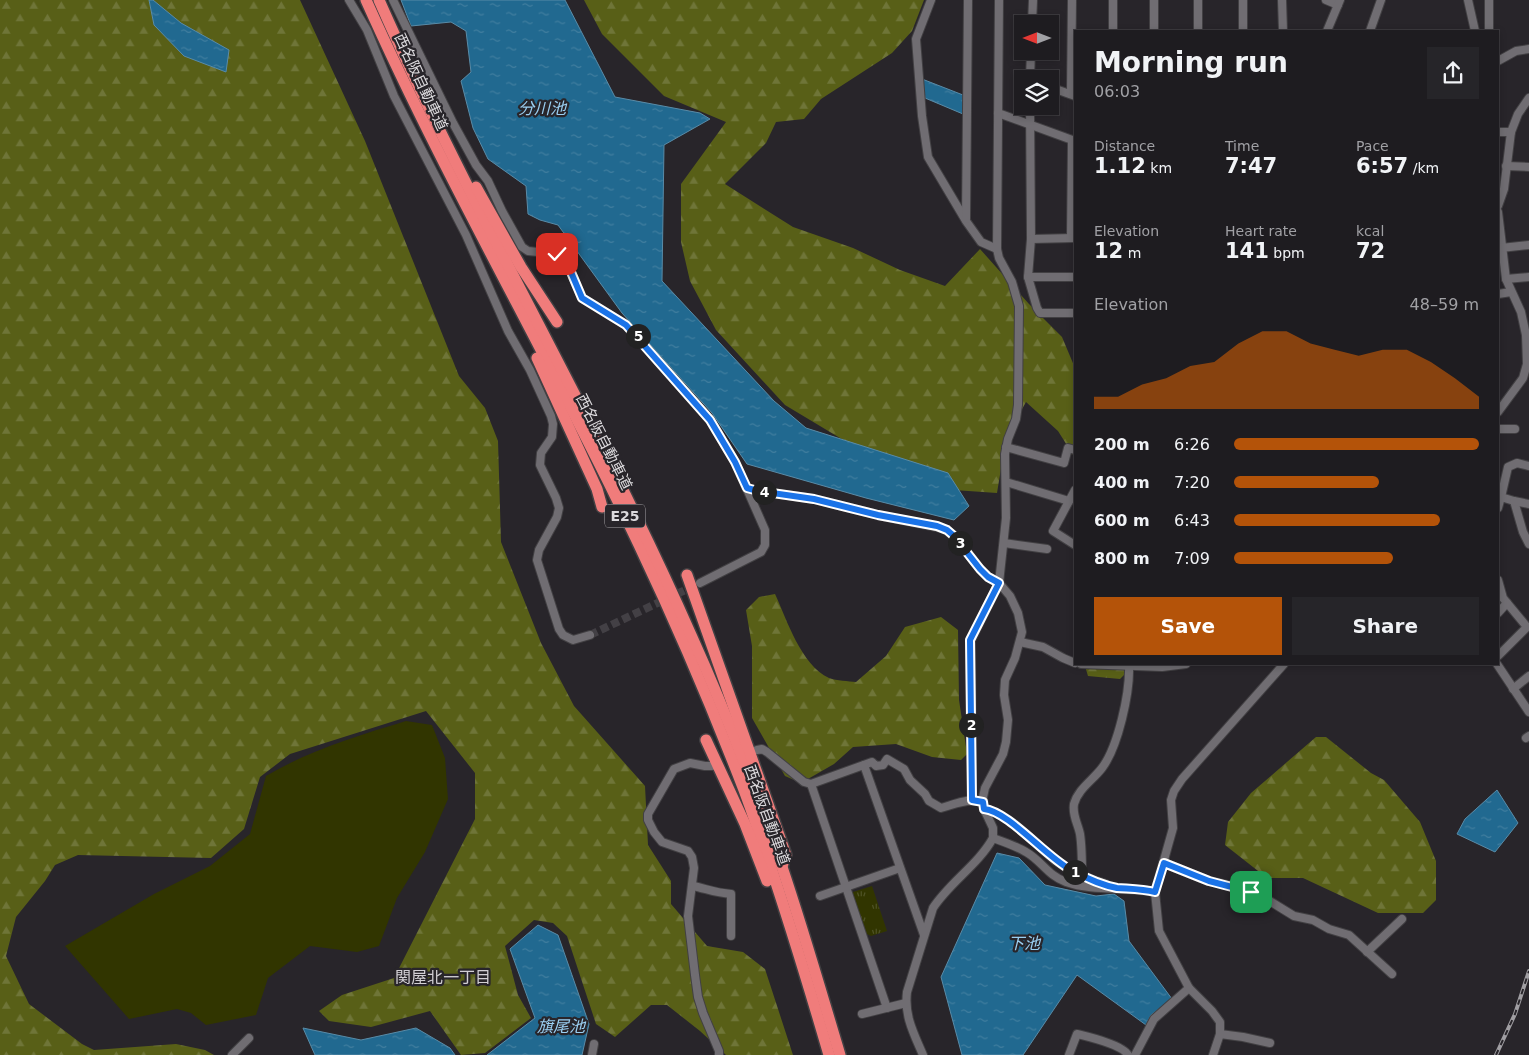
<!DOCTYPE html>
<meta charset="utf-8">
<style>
body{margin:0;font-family:"DejaVu Sans","Noto Sans JP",sans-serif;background:#262529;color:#f1f3f6;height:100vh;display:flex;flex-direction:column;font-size:19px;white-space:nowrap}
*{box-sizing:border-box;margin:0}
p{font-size:16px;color:#a1a1a5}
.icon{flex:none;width:28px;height:28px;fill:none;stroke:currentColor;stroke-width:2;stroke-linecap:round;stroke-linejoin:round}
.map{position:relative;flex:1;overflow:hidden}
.details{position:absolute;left:1074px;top:30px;width:425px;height:635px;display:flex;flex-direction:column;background:#1e1c20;border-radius:0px;box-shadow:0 2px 8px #0003,0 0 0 1px #3c3a3e}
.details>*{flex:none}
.needle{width:32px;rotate:270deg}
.controls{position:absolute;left:1014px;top:15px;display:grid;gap:10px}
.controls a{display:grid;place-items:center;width:45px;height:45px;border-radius:0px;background:#1e1c20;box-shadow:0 2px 8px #0003,0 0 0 1px #3c3a3e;font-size:25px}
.pin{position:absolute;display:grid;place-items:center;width:42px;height:42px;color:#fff;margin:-21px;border-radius:10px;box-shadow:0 2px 8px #0006}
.km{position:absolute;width:25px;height:25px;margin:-12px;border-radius:50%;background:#222;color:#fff;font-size:14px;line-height:25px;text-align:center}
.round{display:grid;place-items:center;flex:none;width:52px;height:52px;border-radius:0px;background:#262529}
.summary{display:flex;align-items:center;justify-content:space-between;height:85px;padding:0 20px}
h1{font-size:28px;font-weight:700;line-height:38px}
.metrics{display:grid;grid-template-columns:repeat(3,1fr);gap:8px;height:85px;padding:5px 20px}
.metrics div{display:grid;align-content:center}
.metrics b{font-size:21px;font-weight:700}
.metrics small{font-size:14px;font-weight:400}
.metrics p{font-size:14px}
.chart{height:140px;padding:10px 20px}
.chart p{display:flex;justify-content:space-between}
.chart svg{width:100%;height:90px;margin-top:5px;fill:#b45309;opacity:.7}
.button{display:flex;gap:10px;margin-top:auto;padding:10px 20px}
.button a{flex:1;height:58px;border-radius:0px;background:#b45309;color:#fff;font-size:20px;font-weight:700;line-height:58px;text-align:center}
.button a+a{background:#262529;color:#f1f3f6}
ul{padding:0 20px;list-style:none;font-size:16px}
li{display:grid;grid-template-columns:80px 60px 1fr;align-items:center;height:38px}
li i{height:12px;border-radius:6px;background:#b45309}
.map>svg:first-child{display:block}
</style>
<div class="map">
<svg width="1529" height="1055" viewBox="0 0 1529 1055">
<defs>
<pattern id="grass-tufts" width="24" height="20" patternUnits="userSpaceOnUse" patternTransform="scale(1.25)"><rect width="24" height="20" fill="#313500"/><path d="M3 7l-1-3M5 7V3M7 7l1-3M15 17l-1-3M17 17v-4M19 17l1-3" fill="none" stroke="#4e5225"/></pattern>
<pattern id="forest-firs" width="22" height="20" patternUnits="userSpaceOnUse" patternTransform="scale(1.25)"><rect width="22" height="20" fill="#585f17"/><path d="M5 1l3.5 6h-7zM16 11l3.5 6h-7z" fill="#6f7538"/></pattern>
<pattern id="water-ripples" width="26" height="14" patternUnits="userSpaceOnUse" patternTransform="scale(1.25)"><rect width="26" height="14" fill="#216990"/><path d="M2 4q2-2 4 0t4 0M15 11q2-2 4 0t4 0" fill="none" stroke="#417e9f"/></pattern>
</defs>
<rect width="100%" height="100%" fill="#28252a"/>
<path fill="url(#grass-tufts)" d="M872,886L887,931L871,936L863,932L851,896L853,892Z"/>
<g fill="url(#forest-firs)">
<path d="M0,0H300L365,141L459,376L485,408L498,441L501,542L541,643L574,706L645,786L648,845L671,881V904L707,946L743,952L765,969L793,1055H726L700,1031L667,1005H651L615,1037L596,1024L567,936L553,923L534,920L505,946L518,995L531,1018L485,1053L461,1055L430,1011L371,1027L329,1021L319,1011L342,995L394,978L475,819V773L426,711L290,754L260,777L244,829L211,858L78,855L55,865L45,881L16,917L6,956L29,1004L82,1044L94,1050L176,1044L205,1050L214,1055H0Z"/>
<path d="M584,0H924L912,31L892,53L821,99L804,119L776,122L766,143L725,184L793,227L853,248L900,270L945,286L980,249L1029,304L1062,337L1075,368V458L1058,431L1026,402L1006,438L997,493L954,490L896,467L840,438L785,405L716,330L690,281L681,242V184L726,122L664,96L602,34Z"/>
<path d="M775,594C787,620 801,665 829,678C837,681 848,681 856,682L886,656L905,627L941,617L958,630L959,700L967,754L961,760L932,757L896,744L853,747L834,764L801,783L785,776L752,718V646L746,610L759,597Z"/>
<path d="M1085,666L1130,669L1120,679L1088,676Z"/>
<path d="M1316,737H1326L1371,773L1384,780L1420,822L1436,861V900L1423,913H1378L1303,878H1267L1225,845L1228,822L1251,793Z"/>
</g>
<path fill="#313500" d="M406,721L432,725L445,758L448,799L425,852L397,898L379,946L357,952L310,946L268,978L256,1015L206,1025L191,1013L177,1009L129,1019L65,946L154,894L210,866L250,834L266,776C310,750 357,736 406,721Z"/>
<g fill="url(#water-ripples)" stroke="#598ba7">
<path d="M149,0H153L181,23L229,50L226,72L184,56L154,25Z"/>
<path d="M401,0H565L615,97L700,113L710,119L664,145L662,281L774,401L806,428L948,473L969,506L954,520L866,498L747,464L712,413L622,313L558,225L540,220L528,214L526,186L488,159L473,128L461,81L471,72L466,31L451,22L411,26Z"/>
<path d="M922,79L963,95V114L925,98Z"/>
<path d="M1497,790L1518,823L1495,852L1457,834L1465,819Z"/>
<path d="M997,853L1019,858L1045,885L1096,896L1114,894L1124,901L1129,941L1172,999L1151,1015L1146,1025L1077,975L1023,1055H962L941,977Z"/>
<path d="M538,925L558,935L589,1024L582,1055H487L535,1018L510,949Z"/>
<path d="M303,1028L361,1040L416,1028L450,1048L455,1055H315Z"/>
</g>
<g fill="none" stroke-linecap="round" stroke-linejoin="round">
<path stroke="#434045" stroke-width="8" stroke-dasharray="8 4" stroke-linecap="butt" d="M590,635L700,583"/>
<g stroke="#424043" stroke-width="10">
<g id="minor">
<path d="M349,0L367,30L394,96L466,235L508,331L530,370L551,416L553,424L552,437L541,453L540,465L556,498L559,508L557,517L539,550L537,560L559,629L563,635L573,640L590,635"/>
<path d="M393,0L453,123L476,165L488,181L502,211L522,247L528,251L557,254L563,258L568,265L582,298L626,325L710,420L735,462L765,530V545L761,552L700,583"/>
<path d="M931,0L916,39L922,116L928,157L966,221L981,242L997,249"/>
<path d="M1154,0V31"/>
<path d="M1282,0L1283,31"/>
<path d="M1326,0L1338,5"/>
<path d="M1468,0L1475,31"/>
<path d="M1032,24L1033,0"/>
<path d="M1113,31V0"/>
<path d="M1198,31V0"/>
<path d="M1243,31V0"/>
<path d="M1327,31L1340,0"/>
<path d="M1370,31L1381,0"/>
<path d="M1489,31V0"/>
<path d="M1498,61L1516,51L1529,49"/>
<path d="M1030,79L1031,51"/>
<path d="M1050,87L1075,96"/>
<path d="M1071,94L1072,0"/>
<path d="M1030,106L1031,239L1028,277L1037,308L1040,313H1075"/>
<path d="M998,113L1075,141"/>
<path d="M1498,132H1511"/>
<path d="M1506,166L1529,167"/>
<path d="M1498,206L1504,189L1511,132L1518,114L1529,98"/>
<path d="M1498,212L1506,279L1521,312L1526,335L1527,364L1523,378L1498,412"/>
<path d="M966,219L968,0"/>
<path d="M1071,238L1072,140"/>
<path d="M1031,239L1074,238"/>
<path d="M1501,248L1529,245"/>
<path d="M1028,277H1075"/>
<path d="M1506,279L1529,277"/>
<path d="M1498,294L1511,292"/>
<path d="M1498,429H1515"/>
<path d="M1006,447L1064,463L1068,448L1075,450"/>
<path d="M1529,466L1517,463L1508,467L1501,497L1514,501L1523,532L1529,544"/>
<path d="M1006,482L1069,501"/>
<path d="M747,488L758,491L814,499L878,515L937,527L947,530L961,544L980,569L988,577L999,583L1010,596L1018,613L1022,632L1015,658L1005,680L1004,695L1008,720L1006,742L1003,754L985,788L983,797L984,809L993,828V838C978,865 950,882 933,908L907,992C904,1016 914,1034 923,1055"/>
<path d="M1075,490L1053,531L1075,545"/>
<path d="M1514,501L1529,504"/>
<path d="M1498,508L1501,497"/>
<path d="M1004,543L1047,549"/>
<path d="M1498,580L1503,598L1527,627L1498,656"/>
<path d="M1498,613L1507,603"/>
<path d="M1020,642L1043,647L1063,658L1075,663"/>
<path d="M1081,664L1162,667L1186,664"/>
<path d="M1497,664L1529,712"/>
<path d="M1513,689L1529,676"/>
<path d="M1526,738L1529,736"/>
<path d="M757,750L762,749L767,752L804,782L811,784L872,762L876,766L883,765L887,759L904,769L910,780L925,794L929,801L941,808C952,805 965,799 976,801"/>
<path d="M864,765L924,935"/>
<path d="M712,766H705L690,763L674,769L648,814V820L654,832L662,842L688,851L692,857L694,868L688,916L695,975L698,997L703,1013L719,1051V1055"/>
<path d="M811,784L887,1008"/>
<path d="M972,800L971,640L999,583L1006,518L1005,454L1008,439L1016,419L1018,405L1019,306L1012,282L999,258L997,249L999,0"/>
<path d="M984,809C1007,811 1038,847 1056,861C1071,872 1089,879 1106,884"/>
<path d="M993,838C1004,842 1016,846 1026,852C1042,861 1047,875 1066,882C1094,892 1126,886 1155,892"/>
<path d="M1164,863L1209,881L1240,888L1260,895L1294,916L1313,920L1329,929L1349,935L1392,974"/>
<path d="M1082,876C1082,862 1082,847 1080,834C1078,824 1072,815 1074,804C1078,789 1093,780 1102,768C1118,747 1130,693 1129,666"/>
<path d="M693,886C707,889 716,893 731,894V936"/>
<path d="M820,896L900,868"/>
<path d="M1367,952L1402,919"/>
<path d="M862,1014L906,1003"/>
<path d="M1220,1034L1243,1037L1270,1043"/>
<path d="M232,1055L249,1038"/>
<path d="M592,1055L594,1044"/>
<path d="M1069,1055L1077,1034C1089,1037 1123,1045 1128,1055"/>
<path d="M1135,1055L1154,1019L1189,988"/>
<path d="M1213,1055L1220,1034V1022L1212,1011L1189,988L1159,931L1155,892L1173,828L1171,800L1174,791L1182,779L1284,664"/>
</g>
</g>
<g stroke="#424043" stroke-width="14">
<g id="highway">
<path d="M366,0C449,186 552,361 639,545C677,625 712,707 744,790C776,877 803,966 829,1055"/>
<path d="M379,0C474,216 596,419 691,635C725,710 755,788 782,867C803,929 821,992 840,1055"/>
<path d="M476,187L521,267L557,322"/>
<path d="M537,358L597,489L602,507"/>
<path d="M687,575L786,855L782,866"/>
<path d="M706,740L745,824L767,881"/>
</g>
</g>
<use href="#minor" stroke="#706d72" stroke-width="8"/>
<use href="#highway" stroke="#f07c7b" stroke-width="11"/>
<g stroke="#a09ea2" stroke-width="4">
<path id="rail" d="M1496,1055L1515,1014L1529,971"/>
</g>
<use href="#rail" stroke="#28252a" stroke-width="2" stroke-dasharray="5.5" stroke-linecap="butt"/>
</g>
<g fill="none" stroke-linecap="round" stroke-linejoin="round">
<g stroke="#fff" stroke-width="10">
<path id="route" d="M557,254L568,265L582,298L626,325L710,420L735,462L747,488L758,491L814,499L878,515L937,526L947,530L954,536L980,569L988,577L999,583L970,640L972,800L983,802L984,809C1008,811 1046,857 1071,870C1084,877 1101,885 1117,888C1130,889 1142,889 1155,892L1164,863L1209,881L1251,892"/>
</g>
<use href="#route" stroke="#1a73e8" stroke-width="6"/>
</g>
<g text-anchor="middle" stroke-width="4.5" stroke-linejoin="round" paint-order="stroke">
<rect fill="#28252a" stroke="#a6a4a7" stroke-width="1" x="605" y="504.5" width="40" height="23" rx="4"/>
<g font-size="14" font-weight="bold" fill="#dcdadd">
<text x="625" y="521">E25</text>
</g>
<g font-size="15" fill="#dcdadd" stroke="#28252a">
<text transform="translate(421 82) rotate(65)" y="5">西名阪自動車道</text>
<text transform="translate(604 442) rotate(63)" y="5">西名阪自動車道</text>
<text transform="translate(767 815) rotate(70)" y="5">西名阪自動車道</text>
</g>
<g font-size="16" font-style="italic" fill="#9acff2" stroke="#28252a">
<text x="542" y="114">分川池</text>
<text x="1024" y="949">下池</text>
<text x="561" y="1032">旗尾池</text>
</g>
<g font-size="16" fill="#d2cfd4" stroke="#28252a">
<text x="443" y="983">関屋北一丁目</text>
</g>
</g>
</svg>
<div class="controls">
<a><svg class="needle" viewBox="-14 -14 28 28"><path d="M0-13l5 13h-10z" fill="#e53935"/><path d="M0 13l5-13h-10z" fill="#a1a1a5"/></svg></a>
<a><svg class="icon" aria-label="layers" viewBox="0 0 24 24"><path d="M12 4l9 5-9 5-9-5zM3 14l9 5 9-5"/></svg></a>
</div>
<div class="pin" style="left:1251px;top:892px;background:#1e9e55"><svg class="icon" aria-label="arrive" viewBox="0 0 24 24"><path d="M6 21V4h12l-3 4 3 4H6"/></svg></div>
<div class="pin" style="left:557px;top:254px;background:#d93025"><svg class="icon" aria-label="check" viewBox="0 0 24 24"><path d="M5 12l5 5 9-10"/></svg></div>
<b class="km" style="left:1075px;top:872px">1</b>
<b class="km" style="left:971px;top:725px">2</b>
<b class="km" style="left:960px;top:543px">3</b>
<b class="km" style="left:764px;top:492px">4</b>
<b class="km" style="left:638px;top:336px">5</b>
<section class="details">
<div class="summary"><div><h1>Morning run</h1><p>06:03</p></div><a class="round"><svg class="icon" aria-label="share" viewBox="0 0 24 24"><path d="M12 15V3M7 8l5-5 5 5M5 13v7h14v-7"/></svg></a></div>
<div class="metrics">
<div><p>Distance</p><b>1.12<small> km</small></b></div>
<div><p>Time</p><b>7:47</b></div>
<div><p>Pace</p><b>6:57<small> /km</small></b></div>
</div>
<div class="metrics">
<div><p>Elevation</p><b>12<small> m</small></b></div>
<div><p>Heart rate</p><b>141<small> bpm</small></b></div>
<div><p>kcal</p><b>72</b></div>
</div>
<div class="chart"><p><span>Elevation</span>48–59 m</p>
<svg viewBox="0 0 160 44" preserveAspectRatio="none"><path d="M0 44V38L10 38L20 32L30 29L40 23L50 21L60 12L70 6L80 6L90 12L100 15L110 18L120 15L130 15L140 21L150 29L160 38V44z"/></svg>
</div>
<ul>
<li><b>200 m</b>6:26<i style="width:100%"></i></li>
<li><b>400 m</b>7:20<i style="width:59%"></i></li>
<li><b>600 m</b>6:43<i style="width:84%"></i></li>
<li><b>800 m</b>7:09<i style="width:65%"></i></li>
</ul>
<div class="button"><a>Save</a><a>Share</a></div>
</section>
</div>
